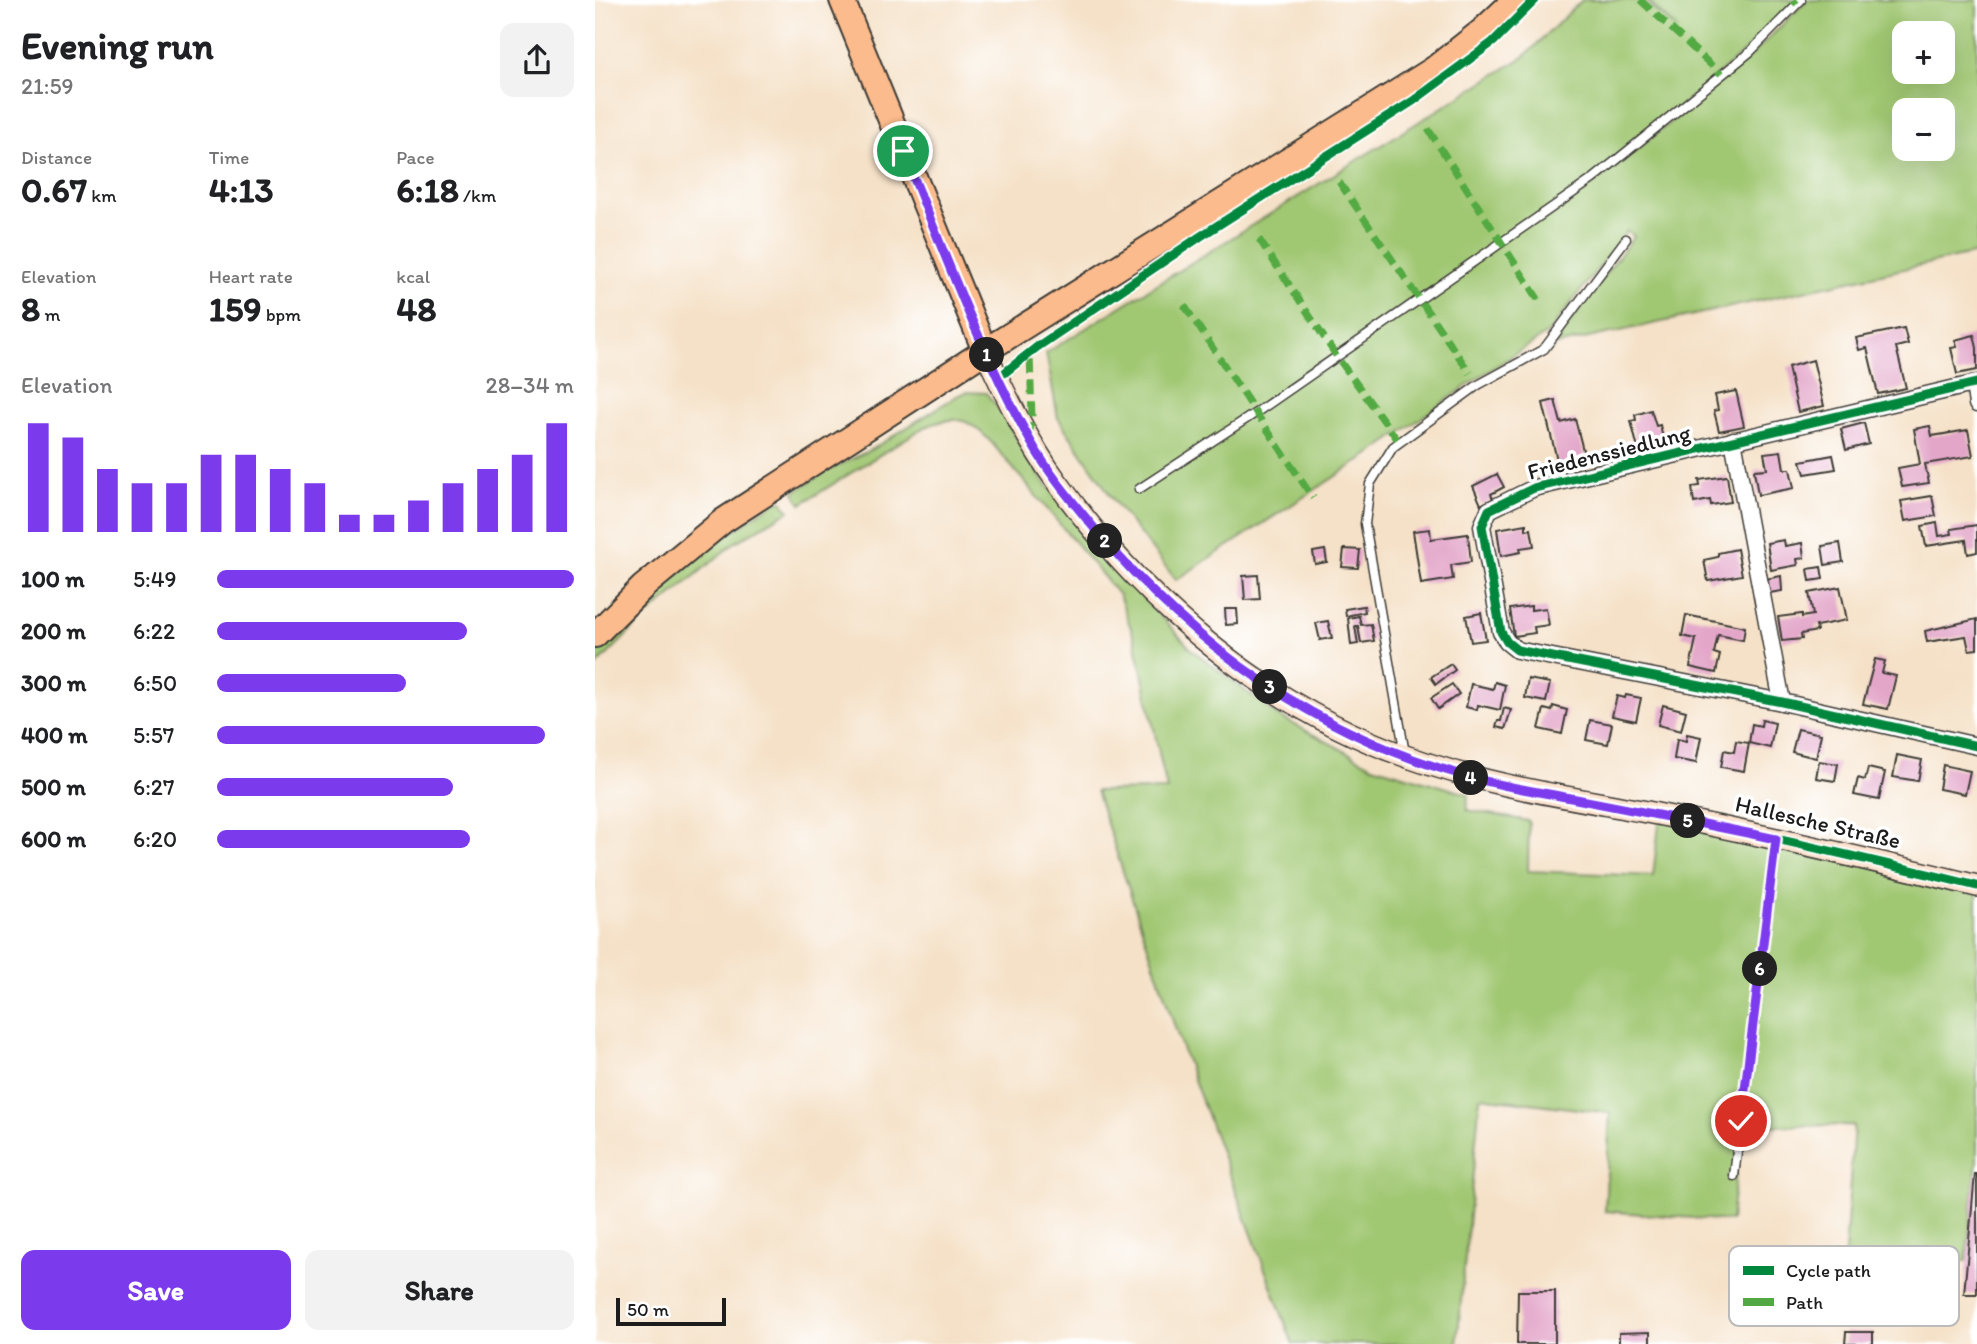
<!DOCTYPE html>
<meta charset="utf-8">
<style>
body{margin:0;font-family:Itim,sans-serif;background:#f2f2f2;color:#202124;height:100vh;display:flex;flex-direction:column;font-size:26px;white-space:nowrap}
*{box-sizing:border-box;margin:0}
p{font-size:23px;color:#757577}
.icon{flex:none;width:38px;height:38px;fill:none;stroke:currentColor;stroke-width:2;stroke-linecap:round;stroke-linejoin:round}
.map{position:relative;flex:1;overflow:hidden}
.details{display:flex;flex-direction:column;background:#fff;width:595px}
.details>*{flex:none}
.fabs{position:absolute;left:1297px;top:21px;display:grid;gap:14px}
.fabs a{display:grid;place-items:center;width:63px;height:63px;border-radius:14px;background:#fff;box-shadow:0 7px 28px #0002;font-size:35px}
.scale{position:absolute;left:21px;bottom:18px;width:110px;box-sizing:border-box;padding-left:7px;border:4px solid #1c1c1c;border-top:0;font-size:19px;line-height:24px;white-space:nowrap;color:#1c1c1c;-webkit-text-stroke:5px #fff;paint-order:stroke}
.pin{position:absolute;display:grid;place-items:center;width:60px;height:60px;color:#fff;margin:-30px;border:4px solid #fff;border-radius:50%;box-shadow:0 2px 7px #0007}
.km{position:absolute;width:35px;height:35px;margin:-18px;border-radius:50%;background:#222;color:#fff;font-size:19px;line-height:35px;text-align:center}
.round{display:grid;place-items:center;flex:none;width:74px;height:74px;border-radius:14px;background:#f2f2f2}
.summary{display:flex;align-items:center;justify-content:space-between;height:119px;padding:0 21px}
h1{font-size:38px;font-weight:700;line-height:52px}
.stats{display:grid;grid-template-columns:repeat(3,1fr);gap:10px;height:119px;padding:7px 21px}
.stats div{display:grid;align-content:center}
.stats b{font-size:35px;font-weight:700}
.stats small{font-size:19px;font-weight:400}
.stats p{font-size:19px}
.chart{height:196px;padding:14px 21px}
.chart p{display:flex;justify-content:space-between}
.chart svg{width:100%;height:126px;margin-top:7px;stroke:#7c3aed;stroke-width:6}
.cta{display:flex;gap:14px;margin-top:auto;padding:14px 21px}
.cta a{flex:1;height:80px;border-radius:14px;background:#7c3aed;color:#fff;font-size:28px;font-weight:700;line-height:80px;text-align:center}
.cta a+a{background:#f2f2f2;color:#202124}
ul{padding:0 21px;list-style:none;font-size:23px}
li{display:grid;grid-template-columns:112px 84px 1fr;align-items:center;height:52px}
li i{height:18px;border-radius:9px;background:#7c3aed}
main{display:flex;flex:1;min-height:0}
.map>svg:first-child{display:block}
</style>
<main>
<section class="details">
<div class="summary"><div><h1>Evening run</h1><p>21:59</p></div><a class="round"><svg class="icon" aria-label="share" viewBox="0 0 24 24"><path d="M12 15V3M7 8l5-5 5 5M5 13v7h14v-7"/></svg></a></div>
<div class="stats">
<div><p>Distance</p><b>0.67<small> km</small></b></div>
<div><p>Time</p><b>4:13</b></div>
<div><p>Pace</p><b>6:18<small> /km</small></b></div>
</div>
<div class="stats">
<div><p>Elevation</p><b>8<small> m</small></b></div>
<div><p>Heart rate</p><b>159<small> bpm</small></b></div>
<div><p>kcal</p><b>48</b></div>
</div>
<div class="chart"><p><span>Elevation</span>28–34 m</p>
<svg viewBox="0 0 160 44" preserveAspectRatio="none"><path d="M5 44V6M15 44V11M25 44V22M35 44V27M45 44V27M55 44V17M65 44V17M75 44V22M85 44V27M95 44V38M105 44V38M115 44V33M125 44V27M135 44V22M145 44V17M155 44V6"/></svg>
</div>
<ul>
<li><b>100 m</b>5:49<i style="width:100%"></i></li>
<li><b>200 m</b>6:22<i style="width:70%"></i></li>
<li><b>300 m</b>6:50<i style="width:53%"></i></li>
<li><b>400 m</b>5:57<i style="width:92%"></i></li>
<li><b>500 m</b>6:27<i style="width:66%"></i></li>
<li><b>600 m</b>6:20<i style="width:71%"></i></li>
</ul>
<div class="cta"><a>Save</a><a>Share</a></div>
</section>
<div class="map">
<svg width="1382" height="1344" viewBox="0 0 1382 1344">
<rect width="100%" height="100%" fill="#fff"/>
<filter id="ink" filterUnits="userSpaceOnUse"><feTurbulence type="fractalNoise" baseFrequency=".0143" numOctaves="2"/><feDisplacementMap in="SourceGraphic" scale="14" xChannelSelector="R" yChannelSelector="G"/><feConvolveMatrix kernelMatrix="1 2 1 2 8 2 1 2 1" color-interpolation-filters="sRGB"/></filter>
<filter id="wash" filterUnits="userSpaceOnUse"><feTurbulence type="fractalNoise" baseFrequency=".00686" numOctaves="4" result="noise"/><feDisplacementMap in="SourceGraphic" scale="28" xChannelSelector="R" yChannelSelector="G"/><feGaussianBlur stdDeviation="1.57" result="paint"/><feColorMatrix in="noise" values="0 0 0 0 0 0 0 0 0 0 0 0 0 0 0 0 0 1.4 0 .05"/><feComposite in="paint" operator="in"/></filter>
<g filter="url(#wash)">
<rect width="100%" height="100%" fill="#f5e1c7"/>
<g fill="#a0c772" stroke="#5e7247" stroke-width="2" fill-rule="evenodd">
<path d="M987,0H1047L1083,30L1052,0H1201L1165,38L990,190L1021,167L1159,53L1212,0H1382V253L957,346L1039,236L1032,231L953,333L883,378L781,450L581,580L522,505L463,418L451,353L930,56ZM1309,33H1348V72H1309ZM1309,110H1348V149H1309Z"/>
<path d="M372,392L391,393L402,407L446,478L507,553L596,649L683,716L778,766L873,794L872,810L934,821L933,871L1058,876L1065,815L1382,887V1160L1371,1261L1249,1266L1259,1125L1165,1126L1146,1121L1136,1221L1010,1211L1015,1113L885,1097L862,1344H698L587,1048L501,791L572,790L540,640L524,595L397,443C372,417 362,414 328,428L206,504L199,492L230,472L279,448L362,396Z"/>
<path d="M183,501H187L194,511L139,543L47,620L0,667V651C56,596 116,542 183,501Z"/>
</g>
<g id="blocks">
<g fill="#e3a6c9">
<path d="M1309,328L1313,344L1301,347L1311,388L1283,394L1272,348L1264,350L1261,338Z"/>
<path d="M1379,335L1382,348V370L1362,374L1356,348L1362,347L1360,340Z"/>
<path d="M1218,360L1229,406L1203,412L1193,367Z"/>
<path d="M1141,391L1149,426L1124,431L1119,411L1123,410L1120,395Z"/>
<path d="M960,400L966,423L980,419L991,462L964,468L948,403Z"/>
<path d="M1056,410L1061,426L1065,425L1069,443L1043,449L1036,421L1041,420L1040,415Z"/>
<path d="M1269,423L1274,444L1251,450L1246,429Z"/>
<path d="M1335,426L1337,436L1373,430L1378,456L1330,464L1334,483L1307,487L1303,468L1325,464L1319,429Z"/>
<path d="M1186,451L1189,469H1195L1199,488L1163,495L1159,470L1172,469L1169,453Z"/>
<path d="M1238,455L1241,469L1210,474L1206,461Z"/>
<path d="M902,474L909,487L896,494L898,499L886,505L878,486Z"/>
<path d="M1132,476L1136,502L1116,505L1115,500L1099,503L1097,487L1105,486L1104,480Z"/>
<path d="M1337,496L1341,516L1310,521L1306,501Z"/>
<path d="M1342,523L1344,536L1357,534L1356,529L1382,525V552L1373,554L1371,540L1331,546L1327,526Z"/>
<path d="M931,524V530L936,529L939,546L925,548L926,552L906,556L902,529Z"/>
<path d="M835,529L836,539L873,534L876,562L856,565L858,579L826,584L818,531Z"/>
<path d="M1189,540L1190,546L1207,543L1209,558L1202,559L1203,565L1176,570L1172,543Z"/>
<path d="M1245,543L1248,562L1230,565L1227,546Z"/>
<path d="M749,549L765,550L763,568L747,567Z"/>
<path d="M1142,549L1147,575L1113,581L1109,560L1123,557V553Z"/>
<path d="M730,550L732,562L720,564L718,552Z"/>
<path d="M1226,567L1228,579L1215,581L1213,569Z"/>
<path d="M663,575L665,599L650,600L648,576Z"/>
<path d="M1186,576L1187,591L1174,593L1171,579Z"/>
<path d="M1245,587L1252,620L1221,626L1222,631L1206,634L1207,639L1187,641L1183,617L1207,614V617L1218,615L1214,593Z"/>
<path d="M769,606L770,612L751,616L750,609Z"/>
<path d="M936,606V610L951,608L954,625L939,627L940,633L919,636L915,609Z"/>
<path d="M630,609H642L643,624L631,625Z"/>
<path d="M886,613L891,640L876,642L871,616Z"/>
<path d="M1091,615L1150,627L1148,640L1123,635L1119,653L1125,655L1121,673L1095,667L1101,639L1087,636Z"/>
<path d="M764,616L766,625L776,624L779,641L766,643L763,626H760L763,644L756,645L753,618Z"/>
<path d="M1382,619V649L1374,650L1371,636L1332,642L1330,631Z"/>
<path d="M733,621L737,638L725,640L721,623Z"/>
<path d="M1280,659L1290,661L1287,673L1301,676L1293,709L1268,704Z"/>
<path d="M856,664L860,670L841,684L836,677Z"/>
<path d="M933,679L955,683L951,702L930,698Z"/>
<path d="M900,682L910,685L905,710L883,705L882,710L871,707L876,684L898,689Z"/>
<path d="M857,684L864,694L843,709L836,698Z"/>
<path d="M1031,695L1046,698L1041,721L1017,716L1022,696L1030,698Z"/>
<path d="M1068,705L1091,711L1086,731L1063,725Z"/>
<path d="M958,706L972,710L967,734L944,729L949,709L957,711Z"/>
<path d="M909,708L916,710L910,729L901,727L903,721H906Z"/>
<path d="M995,720L1017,724L1013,744L991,740Z"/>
<path d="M1167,720L1180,723L1175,748L1154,743L1157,724L1166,726Z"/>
<path d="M1203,729L1226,734L1221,758L1197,752Z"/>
<path d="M1092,734L1106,737L1101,763L1079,759L1082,739L1091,741Z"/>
<path d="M1141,741L1154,743L1149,771L1126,767L1129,750L1139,752Z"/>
<path d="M1302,755L1327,760L1323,781L1298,777Z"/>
<path d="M1224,761L1243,764L1240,781L1221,778Z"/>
<path d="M1348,765L1375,771L1370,794L1344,789Z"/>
<path d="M1273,768L1290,772L1284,800L1259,795L1263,778L1270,780Z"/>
<path d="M1380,1174H1382V1294H1369Z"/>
<path d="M923,1291H960V1344H922Z"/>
<path d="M1055,1332V1344H1024V1333Z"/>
<path d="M1251,1332H1278V1344H1250Z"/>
</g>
</g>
</g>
<g filter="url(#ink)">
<use href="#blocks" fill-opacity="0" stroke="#3d3a36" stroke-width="2"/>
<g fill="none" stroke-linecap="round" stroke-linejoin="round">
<g stroke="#3d3a36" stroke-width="11">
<g id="lane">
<path d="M544,489L662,412L998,179L1155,52L1206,0"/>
<path d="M810,754L770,524L775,484L798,447L883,385L949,349L1031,239"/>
<path d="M1139,1176L1181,839"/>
</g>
</g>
<g stroke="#3d3a36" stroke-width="19">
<g id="street">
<path d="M1382,383L939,488L894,510L887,526L906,632L912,642L922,650L1187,702L1382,746"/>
<path d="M1379,384L1382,404"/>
<path d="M1138,440L1187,702"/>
</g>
</g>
<g stroke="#3d3a36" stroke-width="24">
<path id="secondary" d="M390,351C411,396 433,442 462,482C549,603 671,707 813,757C893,786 979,798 1062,814C1169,835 1276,860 1382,886"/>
</g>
<g stroke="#3d3a36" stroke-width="28">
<g id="primary">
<path d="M247,0L390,351"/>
<path d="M0,635L48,587L128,521L390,351L839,69L887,31L920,0"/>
</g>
</g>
<use href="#lane" stroke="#fff" stroke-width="8"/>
<use href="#street" stroke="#fff" stroke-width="16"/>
<use href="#secondary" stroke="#fde4d1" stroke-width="21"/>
<use href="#primary" stroke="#fbbb8c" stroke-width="24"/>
<g stroke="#52a943" stroke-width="7" stroke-dasharray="14 7" stroke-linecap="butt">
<path d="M1045,0L1126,74"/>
<path d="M1198,0L1202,4"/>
<path d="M833,129L947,305"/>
<path d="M744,182L875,373"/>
<path d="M664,239L742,357L802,439"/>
<path d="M589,305L718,498"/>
<path d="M434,437L437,418L435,353"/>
</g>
<g stroke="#fff" stroke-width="13">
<g id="cycleway">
<path d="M390,351C411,396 433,442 462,482C549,603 671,707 813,757C893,786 979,798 1062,814C1169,835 1276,860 1382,886"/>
<path d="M403,378L442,347L606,236L818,101L898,42L940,0"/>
<path d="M1382,383L939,488L894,510L887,526L906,632L912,642L922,650L1187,702L1382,746"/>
</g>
</g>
<use href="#cycleway" stroke="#00873e" stroke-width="9"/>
</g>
</g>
<g fill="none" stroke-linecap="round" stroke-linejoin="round" filter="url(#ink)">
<g stroke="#fff" stroke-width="14">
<path id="route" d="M308,151C348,249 384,349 436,442C454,474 477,501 500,529C599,647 725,737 875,777C909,787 946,792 981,799C1048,812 1115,825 1181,839L1146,1121"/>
</g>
<use href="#route" stroke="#7c3aed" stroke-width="9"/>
</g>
<g text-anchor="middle" stroke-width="7" stroke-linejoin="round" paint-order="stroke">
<g font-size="23" fill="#1c1c1c" stroke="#fff">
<text transform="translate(1014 452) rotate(-14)" y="8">Friedenssiedlung</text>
<text transform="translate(1223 822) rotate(13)" y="8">Hallesche Straße</text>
</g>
</g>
<rect x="1134" y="1246" width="230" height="80" rx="10" fill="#fff" stroke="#bbb" stroke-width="2"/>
<rect x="1148" y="1266" width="31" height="9" fill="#00873e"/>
<rect x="1148" y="1298" width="31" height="8" fill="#52a943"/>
<g font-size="19" fill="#1c1c1c">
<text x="1191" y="1277">Cycle path</text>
<text x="1191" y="1309">Path</text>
</g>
</svg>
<div class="fabs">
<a>+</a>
<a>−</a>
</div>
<div class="scale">50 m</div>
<div class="pin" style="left:308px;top:151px;background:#1e9e55"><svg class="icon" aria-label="arrive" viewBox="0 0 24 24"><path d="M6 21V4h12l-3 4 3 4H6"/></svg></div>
<div class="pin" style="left:1146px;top:1121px;background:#d93025"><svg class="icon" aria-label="check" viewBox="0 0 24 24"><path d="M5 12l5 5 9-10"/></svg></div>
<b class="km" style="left:392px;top:355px">1</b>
<b class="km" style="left:510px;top:541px">2</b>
<b class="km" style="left:675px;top:687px">3</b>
<b class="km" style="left:876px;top:778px">4</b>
<b class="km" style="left:1093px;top:821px">5</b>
<b class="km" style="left:1165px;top:969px">6</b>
</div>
</main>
